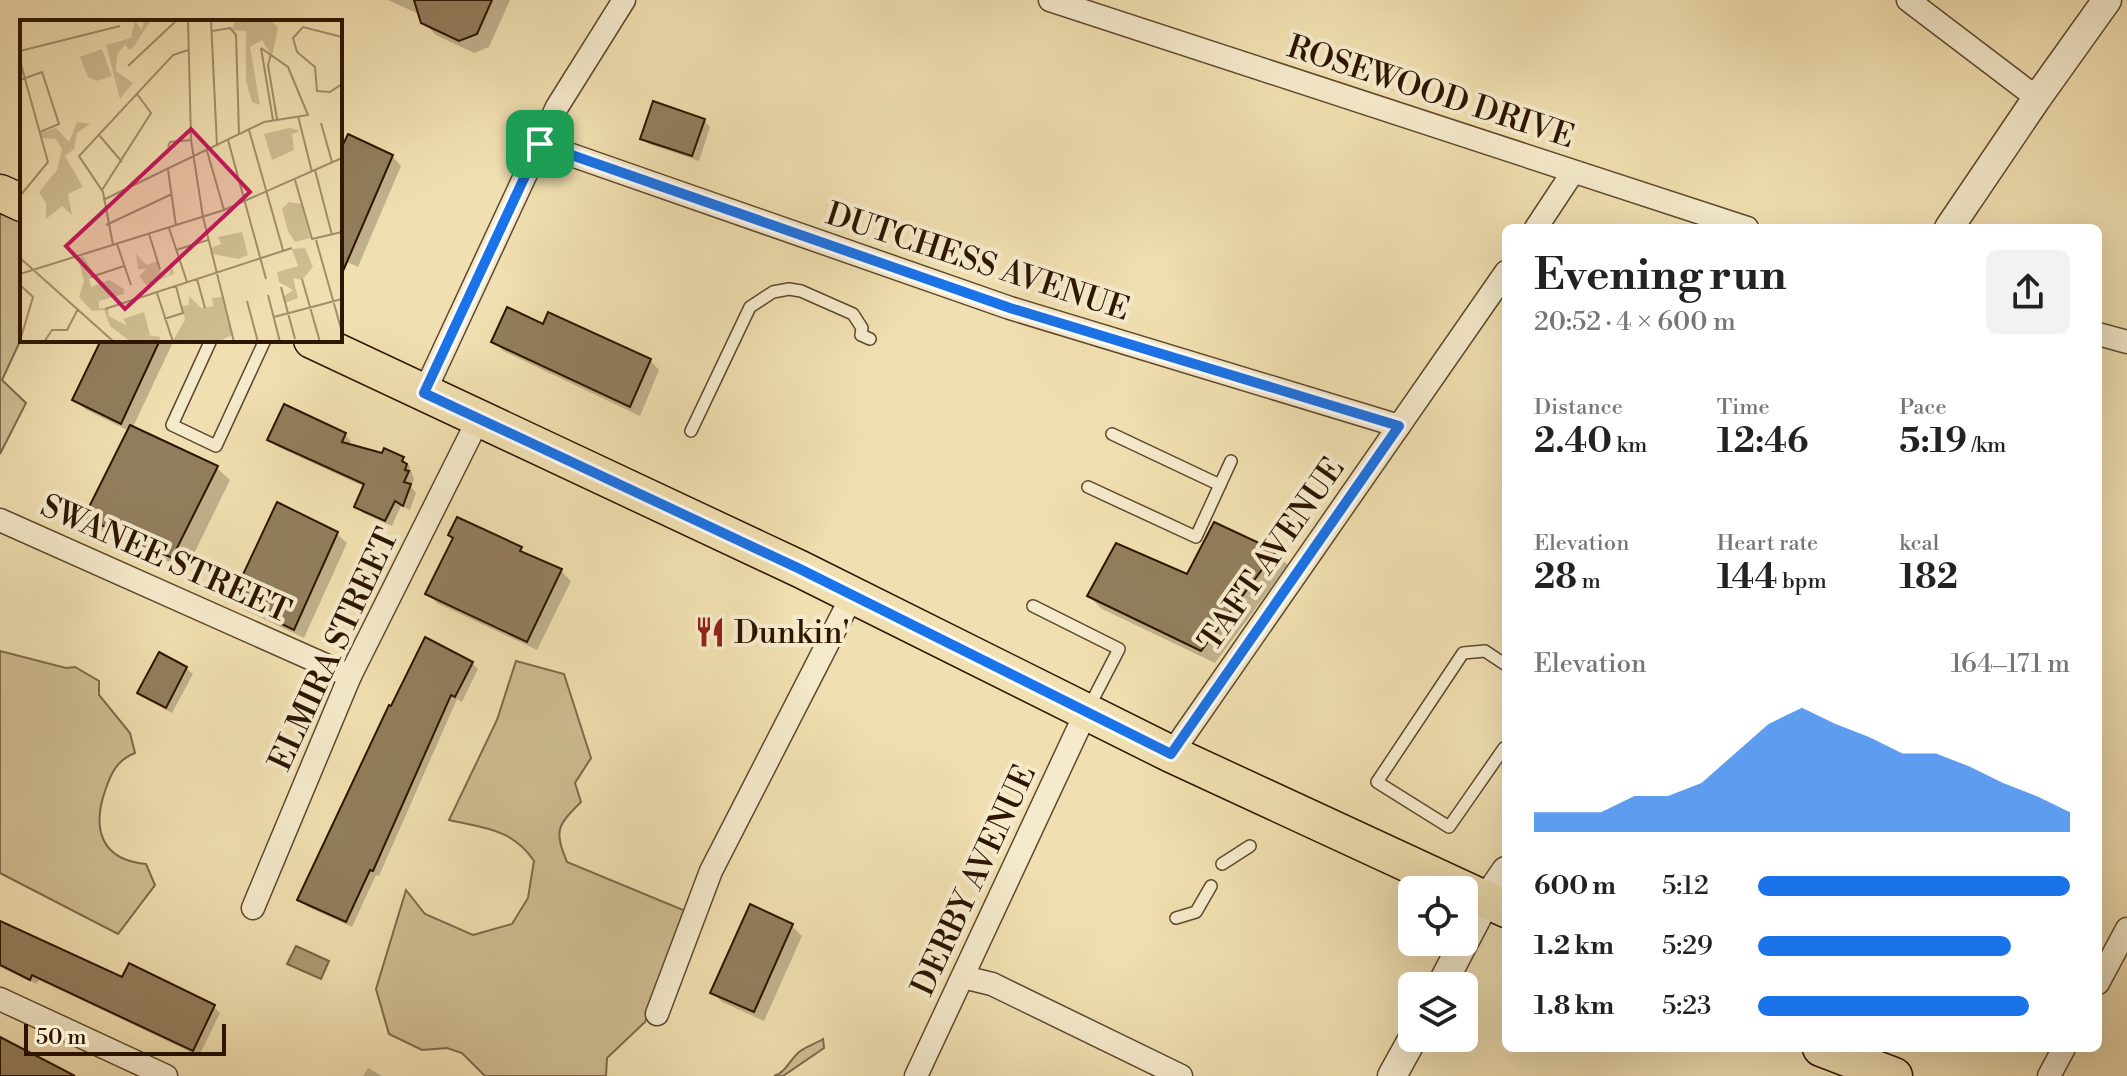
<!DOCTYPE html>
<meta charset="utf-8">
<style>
body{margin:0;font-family:"Libre Bodoni",serif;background:#f2f2f2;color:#222;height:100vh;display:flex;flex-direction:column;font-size:30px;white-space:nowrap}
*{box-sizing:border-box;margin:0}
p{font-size:26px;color:#767676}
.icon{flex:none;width:44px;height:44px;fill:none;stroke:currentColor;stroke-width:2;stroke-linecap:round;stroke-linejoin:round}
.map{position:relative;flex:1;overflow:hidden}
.sheet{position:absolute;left:1502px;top:224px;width:600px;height:828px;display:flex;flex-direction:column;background:#fff;border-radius:12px;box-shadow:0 8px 32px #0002}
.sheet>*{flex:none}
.buttons{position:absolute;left:1398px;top:876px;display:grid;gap:16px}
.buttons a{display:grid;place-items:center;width:80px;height:80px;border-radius:12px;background:#fff;box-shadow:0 8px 32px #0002;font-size:40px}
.scale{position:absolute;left:24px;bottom:20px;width:202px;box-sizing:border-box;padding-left:8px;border:4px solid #2d1501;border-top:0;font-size:22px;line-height:28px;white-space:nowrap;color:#2d1501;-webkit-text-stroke:6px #f5eacc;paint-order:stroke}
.pin{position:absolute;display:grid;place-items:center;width:68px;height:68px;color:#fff;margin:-34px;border-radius:16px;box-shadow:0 4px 12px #0006}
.round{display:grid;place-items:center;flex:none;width:84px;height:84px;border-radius:12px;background:#f2f2f2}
.overview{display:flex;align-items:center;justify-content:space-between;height:136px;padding:0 32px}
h1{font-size:44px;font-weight:800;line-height:60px}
.stats{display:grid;grid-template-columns:repeat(3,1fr);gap:12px;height:136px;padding:8px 32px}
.stats div{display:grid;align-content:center}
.stats b{font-size:34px;font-weight:800}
.stats small{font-size:22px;font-weight:400}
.stats p{font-size:22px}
.chart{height:224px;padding:16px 32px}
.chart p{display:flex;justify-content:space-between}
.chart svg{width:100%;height:144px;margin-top:8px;fill:#1a73e8;opacity:.7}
ul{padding:0 32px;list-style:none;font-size:26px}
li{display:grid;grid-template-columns:128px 96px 1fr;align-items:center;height:60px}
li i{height:20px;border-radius:10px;background:#1a73e8}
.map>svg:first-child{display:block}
</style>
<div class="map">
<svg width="2127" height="1076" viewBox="0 0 2127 1076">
<rect width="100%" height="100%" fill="#f0dfb0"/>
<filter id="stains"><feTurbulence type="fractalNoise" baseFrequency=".0025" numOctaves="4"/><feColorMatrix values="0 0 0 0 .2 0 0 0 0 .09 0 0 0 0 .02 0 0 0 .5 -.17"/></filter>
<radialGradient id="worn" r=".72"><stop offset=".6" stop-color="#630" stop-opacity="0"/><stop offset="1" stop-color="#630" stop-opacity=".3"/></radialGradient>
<g fill="#cfbd92" stroke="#7e694a" stroke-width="2">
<path d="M0,213L22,220V337L2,380L26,403L0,454Z"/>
<path d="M0,651L66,668L75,667L99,681V695L130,733L135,753C117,760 111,773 105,791C92,829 101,860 146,864L155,885L118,934L0,873Z"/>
<path d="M516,661L564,674L591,758L575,783L581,802C557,826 554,830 567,862L688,912L645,1022L607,1058L606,1076H485L462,1053L447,1048L422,1050L389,1034L376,989L406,890L425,914L473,935L512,924L528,898L534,861C513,829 484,828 449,820L497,720Z"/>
<path d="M823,1039L824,1048L783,1076H774C786,1072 789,1061 799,1052C805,1047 815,1044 823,1039Z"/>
</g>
<path fill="#ae9a74" stroke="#7a6546" stroke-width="2" d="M296,946L329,961L321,979L287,964Z"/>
<g fill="#0003">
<path d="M388,0H510L489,47L474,53L436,35L423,22L421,15Z"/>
<path d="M704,120L710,127L699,161L649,144L642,138Z"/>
<path d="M340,156H392L401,166L358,267L340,259Z"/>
<path d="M544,326L650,360L659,370L640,416L503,351L494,341Z"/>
<path d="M103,340H174L132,429L216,467L230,480L186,570L100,530L86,517L129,431L85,409L75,399Z"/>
<path d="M345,435L351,441L349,446L402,459L409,465L414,479L411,487L416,493L410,510L401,506L392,526L363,513L356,506L365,487L276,446L270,440Z"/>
<path d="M278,504L337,534L347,543L304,638L243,609L233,600Z"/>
<path d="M1215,525L1275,552L1288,565L1215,663L1102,609L1089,596L1188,576Z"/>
<path d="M520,549L529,557L561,571L571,581L537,650L437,603L427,593Z"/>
<path d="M472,663L478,669L462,702L457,699L379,876L376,875L352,927L306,906L300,899Z"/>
<path d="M186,668L193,674L172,713L146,699L140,693Z"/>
<path d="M0,924L123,979L214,1007L220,1013L199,1056L39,980L37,984L0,967Z"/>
<path d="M792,926L802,936L764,1021L722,1002L712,992Z"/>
<path d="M368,1068L382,1076H363Z"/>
</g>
<g fill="#927e5c" stroke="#2d1501" stroke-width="2">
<path d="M414,0H492L477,34L459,41L421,23Z"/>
<path d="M653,101L705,119L692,156L640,139Z"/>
<path d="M348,134L393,155L340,278V151Z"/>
<path d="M507,307L543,324L548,312L651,359L630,407L491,342Z"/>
<path d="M101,340H160L121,424L72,400Z"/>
<path d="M284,404L346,433L342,442L382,453L384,448L404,457L402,461L407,464L405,470L409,471L404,482L411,484L403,506L395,501L385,521L354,507L364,484L267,440Z"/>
<path d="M130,425L218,466L172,558L84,517Z"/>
<path d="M277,502L338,532L294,630L231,600Z"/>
<path d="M457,517L522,547L520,551L562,569L527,642L425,594L453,538L448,535Z"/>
<path d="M1214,522L1276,551L1201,651L1087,596L1116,543L1187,574Z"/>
<path d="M425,637L473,662L455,697L451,695L373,871L370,870L346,922L297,900L389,705L391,706Z"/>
<path d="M159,652L187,667L166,708L137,693Z"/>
<path d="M750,904L793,924L754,1012L710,993Z"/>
<path d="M0,921L122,977L129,963L215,1005L193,1051L32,975L30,980L0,965Z"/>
<path d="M0,1037L75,1076H0Z"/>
</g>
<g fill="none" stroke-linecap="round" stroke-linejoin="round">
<g stroke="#5e482d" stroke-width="14">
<g id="service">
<path d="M211,340L172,425L216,446L265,340"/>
<path d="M691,431L750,307L773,292L789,289L801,291L853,314L862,328L861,335L870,339"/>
<path d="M1112,434L1220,485"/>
<path d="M1088,487L1196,537L1231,461"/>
<path d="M1033,606L1119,649L1088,709"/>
<path d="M1506,665L1485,651L1463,653L1377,782L1449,827L1504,748L1506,750"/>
<path d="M1222,864L1250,846"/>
<path d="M1176,918L1196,912L1211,886"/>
</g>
</g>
<g stroke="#5e482d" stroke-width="25">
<g id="minor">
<path d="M1050,0L1747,228"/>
<path d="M1908,0L2037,98"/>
<path d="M540,144L1010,308L1399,426"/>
<path d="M1536,228L1573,172"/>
<path d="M2098,334L2127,342"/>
<path d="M424,393L557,107L624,0"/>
<path d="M0,520L350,676"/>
<path d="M1171,754L1506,272"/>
<path d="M253,908L350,676L478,420"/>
<path d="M963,977L992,984L1181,1076"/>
<path d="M2098,983L2127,929"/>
<path d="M0,999L166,1076"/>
<path d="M657,1014L711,871L852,596"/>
<path d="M916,1076L1087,710"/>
<path d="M2049,1076L2064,1048"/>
</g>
</g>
<g stroke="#5e482d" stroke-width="31">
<g id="tertiary">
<path d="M1949,228L2037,98L2107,0"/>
<path d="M1441,986L1486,900L1506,871"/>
<path d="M1392,1076L1413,1038"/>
</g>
</g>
<g stroke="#2d1501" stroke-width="39">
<g id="primary">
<path d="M0,193L22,203"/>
<path d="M312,340L800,569L1171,754L1506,909"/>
<path d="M1821,1048L1894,1076"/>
</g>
</g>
<use href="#service" stroke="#f5eacc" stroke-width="11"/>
<use href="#minor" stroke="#f5eacc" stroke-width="22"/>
<use href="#tertiary" stroke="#f5eacc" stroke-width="28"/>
<use href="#primary" stroke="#f0dfb0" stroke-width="36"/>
</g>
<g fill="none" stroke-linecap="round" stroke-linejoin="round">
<g stroke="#fff" stroke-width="16">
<path id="route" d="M540,144L1010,308L1399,426L1171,754L800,569L424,393Z"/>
</g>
<use href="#route" stroke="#1a73e8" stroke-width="10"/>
</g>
<defs>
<g id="restaurant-bare" transform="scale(2.4)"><path d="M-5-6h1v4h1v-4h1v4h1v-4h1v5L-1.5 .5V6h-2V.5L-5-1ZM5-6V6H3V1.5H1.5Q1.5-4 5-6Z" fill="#8f2418" stroke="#f5eacc" stroke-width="2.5" paint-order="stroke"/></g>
</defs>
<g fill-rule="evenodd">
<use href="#restaurant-bare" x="710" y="632"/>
</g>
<g text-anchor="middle" stroke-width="8" stroke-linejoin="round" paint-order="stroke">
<g font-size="32" fill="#2d1501" stroke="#f5eacc">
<text transform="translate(1431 91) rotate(18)" y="11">ROSEWOOD DRIVE</text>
<text transform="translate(978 261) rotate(18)" y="11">DUTCHESS AVENUE</text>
<text transform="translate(1271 554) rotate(-55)" y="11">TAFT AVENUE</text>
<text transform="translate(166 558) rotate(24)" y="11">SWANEE STREET</text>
<text transform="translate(333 649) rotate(-65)" y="11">ELMIRA STREET</text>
<text transform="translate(973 880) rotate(-65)" y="11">DERBY AVENUE</text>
</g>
<g font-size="32" fill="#2d1501" stroke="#f5eacc" text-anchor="start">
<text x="734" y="643">Dunkin'</text>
</g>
</g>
<g transform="translate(20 20)">
<rect width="322" height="322" fill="#f0dfb0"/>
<path d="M115,0L121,10L125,0H131L114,26L110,30L105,25L97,34L96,51L113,63L100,79L86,25L111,18ZM215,0H251L258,8L252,36L242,20L230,27L240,85L232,82L226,61V11L212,10ZM82,29L92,56L76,61L68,57L60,37ZM57,102L70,104L57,113L54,129L45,136L63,167L48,174L52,195L42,186L26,199V183L19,172L37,150L42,129L36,119L22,118L21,113L36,108L49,122ZM270,108L280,111L272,114L274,130L252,140L244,114ZM269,182L281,184L290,218L275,222L268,211L262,189ZM222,212L228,235L218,239L193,234L191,228L201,224L198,217ZM285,228L293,247L282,260L273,258L278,278L265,283L263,277L273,270L259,262L257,252L278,246L272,229ZM116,234L127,245L137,241L142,256L149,255L151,242L154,254L126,265L119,256L126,249H118ZM63,236L75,255L69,259L71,267L89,260L104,269V274L79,281V288L88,289L89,296L107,306L103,299L124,292L130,315L119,314L141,317L137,322H111L90,306L84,290L72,291L59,277L64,261L58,238ZM169,276L181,288L193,286L192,278L202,277L213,315L197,322H152L165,300L162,286L169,285Z" fill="#cfbd92"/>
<path fill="none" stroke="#a28e6a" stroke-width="2" d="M168,0L171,120L183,197L214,322M191,0L197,126M192,11L210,8L216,15L219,114M322,17L283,7L273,18L277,32L295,47L297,71L310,72L322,64M241,28L253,100M0,31L100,6M251,34L248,45L257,99M0,41L28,142L0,176M108,46L157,0M0,60L22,52L39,104L20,112M278,96L292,152M301,103L312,142M229,110L263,230M79,115L102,142M208,120L246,259M148,127L150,122L171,120M187,131L204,190M148,150L156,206M295,150L312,215M275,160L292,219L322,212M82,170L131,93L117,74M83,180L244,102L288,95L268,47L241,28M86,205L152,174M149,208L167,262M129,214L140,249M296,220L322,312M97,224L111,265M93,225L83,172L59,136L153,35L168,30M156,230L188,220M0,238L94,322M0,254L204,190L322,138M71,257L104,246M177,259L185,288M282,259L300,322M0,265L13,277L0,321M261,267L275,319M137,273L153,322M248,275L260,322M227,281L238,322M85,289L272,228M254,297L322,279M144,299L163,293L156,266M24,322L32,310H47L58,289"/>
<path fill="#c2185b" fill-opacity="0.15" stroke="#c2185b" stroke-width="4" d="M171,109L230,172L105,289L46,226Z"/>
<rect width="322" height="322" fill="none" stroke="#2d1501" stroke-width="4"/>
</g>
<rect width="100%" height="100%" filter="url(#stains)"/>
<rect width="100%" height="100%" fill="url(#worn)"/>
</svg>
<div class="buttons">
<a><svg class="icon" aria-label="locate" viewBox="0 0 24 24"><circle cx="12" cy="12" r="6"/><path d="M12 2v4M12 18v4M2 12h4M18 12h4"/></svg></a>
<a><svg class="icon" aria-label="layers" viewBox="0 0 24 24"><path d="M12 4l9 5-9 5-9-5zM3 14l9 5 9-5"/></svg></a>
</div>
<div class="scale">50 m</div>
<div class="pin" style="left:540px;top:144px;background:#1e9e55"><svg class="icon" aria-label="arrive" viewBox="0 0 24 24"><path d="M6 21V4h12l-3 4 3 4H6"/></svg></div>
<section class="sheet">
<div class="overview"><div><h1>Evening run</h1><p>20:52 · 4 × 600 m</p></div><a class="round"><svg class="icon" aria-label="share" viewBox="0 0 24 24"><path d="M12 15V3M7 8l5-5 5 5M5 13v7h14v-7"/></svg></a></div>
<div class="stats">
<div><p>Distance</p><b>2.40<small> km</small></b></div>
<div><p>Time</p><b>12:46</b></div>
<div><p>Pace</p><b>5:19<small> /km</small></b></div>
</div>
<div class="stats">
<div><p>Elevation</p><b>28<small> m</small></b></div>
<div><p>Heart rate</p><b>144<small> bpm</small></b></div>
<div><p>kcal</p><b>182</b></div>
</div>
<div class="chart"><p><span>Elevation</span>164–171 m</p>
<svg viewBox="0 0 160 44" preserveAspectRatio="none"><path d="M0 44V38L10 38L20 38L30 33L40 33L50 29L60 20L70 11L80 6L90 11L100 15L110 20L120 20L130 24L140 29L150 33L160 38V44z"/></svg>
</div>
<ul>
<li><b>600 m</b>5:12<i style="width:100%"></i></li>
<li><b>1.2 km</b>5:29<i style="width:81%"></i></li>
<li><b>1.8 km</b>5:23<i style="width:87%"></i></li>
</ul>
</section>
</div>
